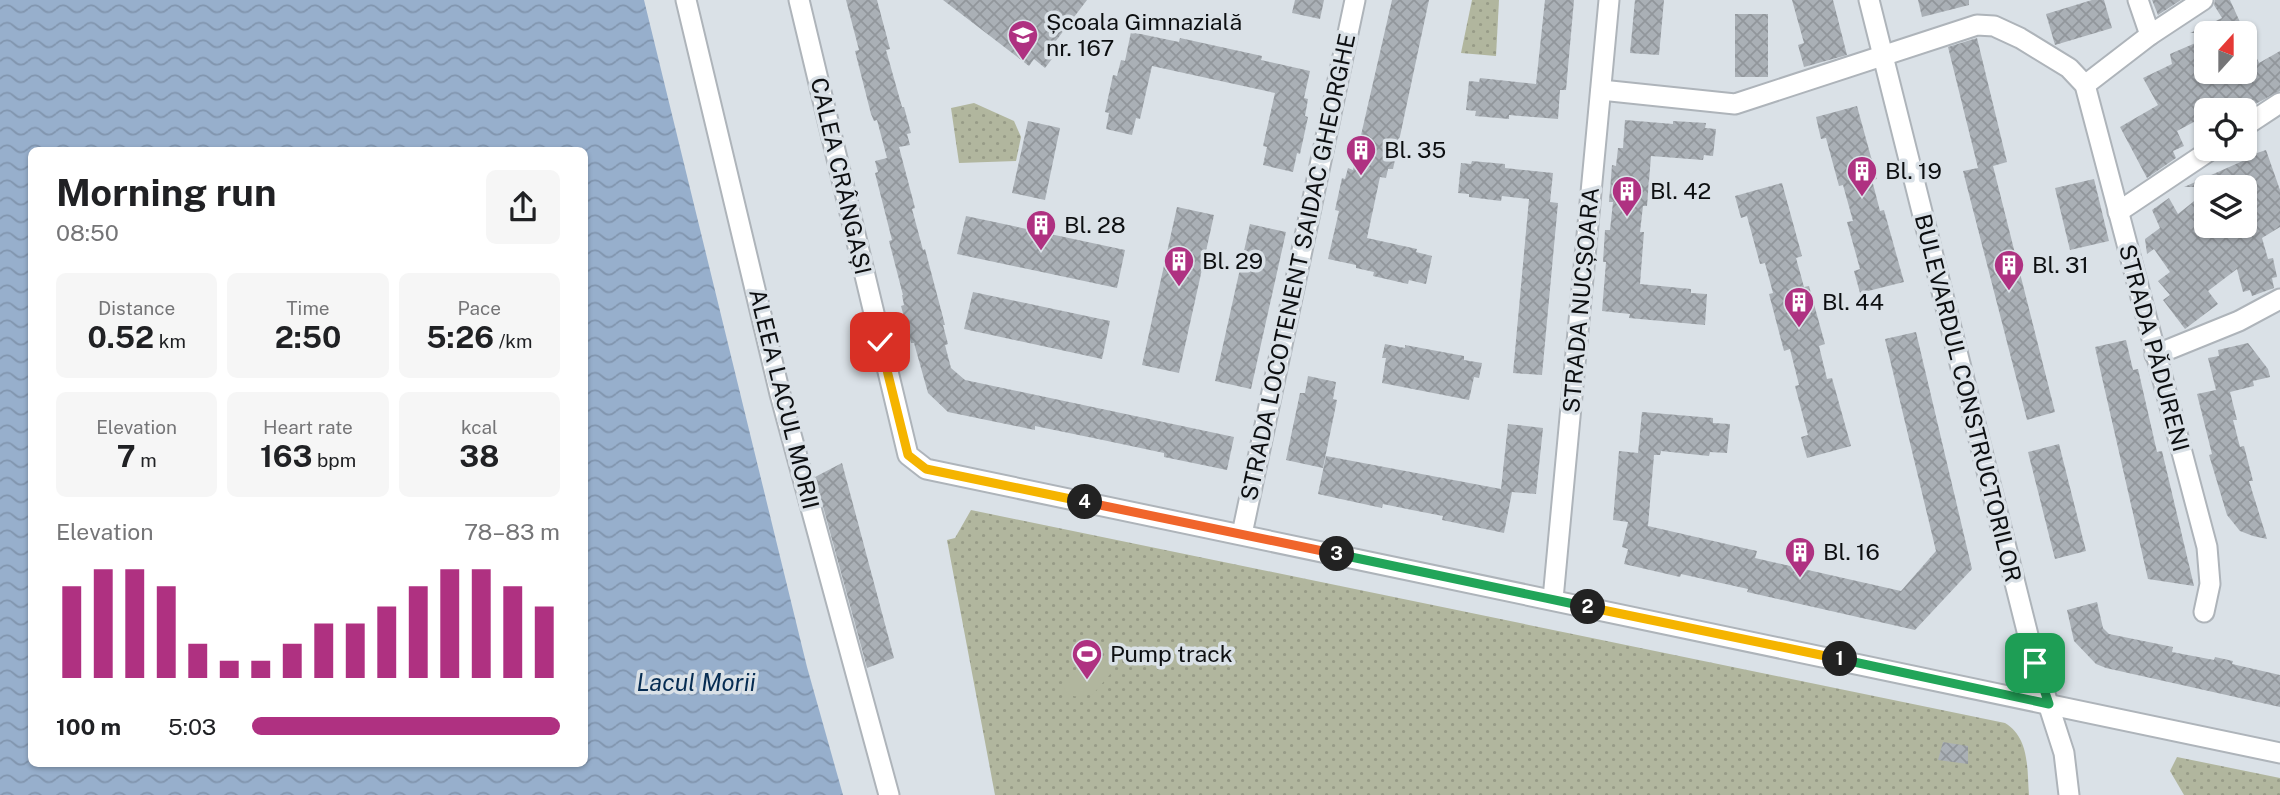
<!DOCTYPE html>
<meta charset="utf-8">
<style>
body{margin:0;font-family:"Public Sans",sans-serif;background:#f6f6f6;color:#202124;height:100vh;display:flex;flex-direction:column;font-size:26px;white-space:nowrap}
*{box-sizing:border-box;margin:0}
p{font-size:23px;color:#757577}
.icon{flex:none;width:38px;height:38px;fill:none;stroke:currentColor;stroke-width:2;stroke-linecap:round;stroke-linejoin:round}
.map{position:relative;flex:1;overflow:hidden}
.panel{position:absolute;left:28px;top:147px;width:560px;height:620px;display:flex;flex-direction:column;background:#fff;border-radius:10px;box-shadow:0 2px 5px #0004}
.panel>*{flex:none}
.needle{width:46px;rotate:21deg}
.controls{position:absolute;left:2194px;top:21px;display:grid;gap:14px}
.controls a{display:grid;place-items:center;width:63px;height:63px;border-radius:10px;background:#fff;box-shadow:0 2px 5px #0004;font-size:35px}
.pin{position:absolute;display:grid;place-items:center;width:60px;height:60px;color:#fff;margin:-30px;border-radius:14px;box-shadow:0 4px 10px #0006}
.km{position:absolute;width:35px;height:35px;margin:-18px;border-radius:50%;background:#222;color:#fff;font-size:19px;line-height:35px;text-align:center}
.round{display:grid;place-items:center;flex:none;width:74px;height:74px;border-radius:10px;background:#f6f6f6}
.summary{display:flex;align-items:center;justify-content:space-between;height:119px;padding:0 28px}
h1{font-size:38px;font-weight:700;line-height:52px}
.figures{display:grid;grid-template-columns:repeat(3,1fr);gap:10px;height:119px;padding:7px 28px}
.figures div{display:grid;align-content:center;border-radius:10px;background:#f6f6f6;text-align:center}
.figures b{font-size:30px;font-weight:700}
.figures small{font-size:19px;font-weight:400}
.figures p{font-size:19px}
.chart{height:196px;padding:14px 28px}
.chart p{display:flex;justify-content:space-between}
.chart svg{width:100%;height:126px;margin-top:7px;stroke:#af3181;stroke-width:6}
ul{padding:0 28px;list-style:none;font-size:23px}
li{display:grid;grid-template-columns:112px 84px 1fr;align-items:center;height:52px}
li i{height:18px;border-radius:9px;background:#af3181}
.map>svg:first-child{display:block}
</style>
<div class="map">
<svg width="2280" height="795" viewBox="0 0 2280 795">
<defs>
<pattern id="grass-dots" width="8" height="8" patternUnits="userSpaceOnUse" patternTransform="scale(1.75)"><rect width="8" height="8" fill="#b1b69e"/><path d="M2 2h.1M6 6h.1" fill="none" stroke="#979b87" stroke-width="1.8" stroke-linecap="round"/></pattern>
<pattern id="water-waves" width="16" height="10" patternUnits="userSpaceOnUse" patternTransform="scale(1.75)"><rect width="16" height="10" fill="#97afcc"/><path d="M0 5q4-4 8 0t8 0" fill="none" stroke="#8195ae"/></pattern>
<pattern id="building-cross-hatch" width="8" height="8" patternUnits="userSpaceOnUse" patternTransform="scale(1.75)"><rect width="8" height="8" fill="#aab0b6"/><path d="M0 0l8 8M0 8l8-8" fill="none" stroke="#91969b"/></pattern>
</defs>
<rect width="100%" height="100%" fill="#dae1e7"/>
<g fill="url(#grass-dots)">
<path d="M1472,0H1499L1496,56L1461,53Z"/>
<path d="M974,103L1014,121L1021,137L1016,161L959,163L951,108Z"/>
<path d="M971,510L2005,723C2030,738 2027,770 2029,795H995L947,540L955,538Z"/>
<path d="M2177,757L2280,778V795H2184L2170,771Z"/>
</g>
<path fill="#b1b69e" d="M1108,660L1112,664V672L1093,694C1082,696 1070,700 1064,689L1085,664L1088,661Z"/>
<path fill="url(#water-waves)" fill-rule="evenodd" d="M0,0H644L807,667L843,795H0ZM32,150H584V763H32Z"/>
<g fill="url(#building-cross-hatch)">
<path d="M846,0H877L890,49L886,50L902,107H904L911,133L907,134L910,145L899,147L915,208L912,209L923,250L925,249L945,325H943L948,344L945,345L951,368L965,380L1234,437L1227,470L1164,457V453L1098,439L1035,426V430L948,412L928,393L914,343H911L901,306L904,305L902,295H903L889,241L892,240L875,173L878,172L875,161L887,158L877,120L874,121L871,114L855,51L859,50Z"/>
<path d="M943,0H1087L1055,42L1061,47L1045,68L1034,59L1029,66Z"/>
<path d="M1295,0H1324L1320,19L1292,13Z"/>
<path d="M1392,0H1429L1393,169H1388L1386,178L1380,177L1367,238L1417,249L1416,252L1432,256L1426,284L1409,280L1408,284L1373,276L1374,272L1356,268V265L1328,259L1339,211L1335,210L1342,178L1345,179L1348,168L1353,170Z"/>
<path d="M1545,0H1574L1566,90H1560L1558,119L1509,115V119L1475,116L1476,111L1466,110L1469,81L1479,82L1480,78L1536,84Z"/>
<path d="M1635,0H1664L1659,55L1630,53Z"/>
<path d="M1792,0H1833L1847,55L1804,67L1798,45L1804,43Z"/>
<path d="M1918,0H1969V5L1922,17Z"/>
<path d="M2092,0H2104L2112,28L2055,45L2046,14Z"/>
<path d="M2152,0H2181L2158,15Z"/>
<path d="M2215,0H2230L2245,33H2190L2222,18L2214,5Z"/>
<rect x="1735" y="14" width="33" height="63"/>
<path d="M1131,32L1179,42L1180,38L1262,56L1261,60L1310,71L1304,98L1308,99L1305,116L1308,117L1300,154L1297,153L1293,172L1263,165L1267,147L1263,146L1275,93L1152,66L1140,119L1136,118L1132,135L1106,129L1109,113L1105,112L1113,75L1117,76L1121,60L1125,61Z"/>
<path d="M2245,33L2259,63L2280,51V91L2244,110H2207V115L2177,131L2184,146L2173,151L2176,158L2147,178L2120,127L2158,105L2143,78L2172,64L2170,54L2207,38V72H2245Z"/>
<path d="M1977,38L2007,162L1993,166L2055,412L2027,420L1963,171L1978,168L1948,47Z"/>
<path d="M1857,106L1877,179L1872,180L1880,211L1884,210L1904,282L1860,293L1854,271L1860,269L1847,222L1853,221L1843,185L1839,186L1826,138L1821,139L1816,117Z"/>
<path d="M1625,120L1673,124V121L1706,123L1705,128L1716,129L1713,156L1704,155L1703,160L1651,156L1647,206H1643L1640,232H1644L1640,284L1691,289V293L1707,294L1705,325L1629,318L1630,314L1602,311L1606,262H1603L1605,230H1610L1613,202H1609L1612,165L1616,166L1618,148H1623Z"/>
<path d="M1028,121L1060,128L1045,200L1012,193Z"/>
<path d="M2266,150L2280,190V227L2262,238L2268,259L2273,258L2277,277L2272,278L2274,288L2252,296L2250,290L2243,292L2237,269L2208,291L2218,304L2185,329L2163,300L2170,295L2158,281L2170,272L2154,249L2147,254L2145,239L2160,228L2152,210L2169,198L2178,214L2198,198L2207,226H2245V187H2184L2245,160V157Z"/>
<path d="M1472,161L1505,164V168L1553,173L1550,202L1558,203L1542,375L1513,373L1529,199L1502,196L1501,201L1469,197V194L1458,193L1461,163L1471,164Z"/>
<path d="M2094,179L2109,241L2070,250L2055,188Z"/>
<path d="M1782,183L1802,256L1796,258L1804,287L1809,286L1825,344L1819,346L1827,379L1832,378L1851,446L1807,458L1801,437L1808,435L1795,386L1799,385L1790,349L1784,351L1769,294L1773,293L1765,263L1760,264L1747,216L1741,218L1735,196Z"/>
<path d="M1177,207L1214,215L1179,373L1142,365Z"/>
<path d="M966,216L1125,250L1117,288L957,254Z"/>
<path d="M1250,224L1286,232L1251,389L1215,381Z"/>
<path d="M973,292L1110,321L1102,359L964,329Z"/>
<path d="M1916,332L1972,569L1915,630L1747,592L1748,589L1712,581L1681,574L1680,577L1624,564L1628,549L1622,547L1628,522L1613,520L1619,451L1638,453L1642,412L1713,418V423L1730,424L1727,453L1710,452L1709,456L1661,451L1660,455H1654L1648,526L1757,551L1755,558L1901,591L1936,551L1885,339Z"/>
<path d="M2126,340L2133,370L2138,369L2157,452L2162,451L2194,586L2148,579L2095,347Z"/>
<path d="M2248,343L2268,369L2270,377L2253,381L2254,386L2230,392L2237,420H2233L2240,447L2244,446L2253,481H2249L2267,539L2253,536L2240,531L2227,515L2209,455L2212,454L2197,394L2216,390L2208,358L2219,356L2218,350Z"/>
<path d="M1385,344L1405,348V345L1464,356V360L1482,363L1479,378L1474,377L1469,400L1382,383L1386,358H1382Z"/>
<path d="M1308,376L1336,382L1333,399L1337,400L1323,468L1286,460L1300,393H1305Z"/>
<path d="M1508,424L1543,428L1536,494L1512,492L1504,533L1442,520L1443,516L1412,510L1383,504L1382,508L1318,494L1326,456L1501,489Z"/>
<path d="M2059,444L2086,551L2055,559L2028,452Z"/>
<path d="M842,463L894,658L867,668L815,477Z"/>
<path d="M2097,602L2103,628L2109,634L2173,647L2172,652L2214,660L2215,657L2233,661L2232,664L2280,675V707L2106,668L2096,664L2074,641L2067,610Z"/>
<path d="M1943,742L1968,746V764L1938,760Z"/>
</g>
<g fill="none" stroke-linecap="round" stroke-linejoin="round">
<g stroke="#aeb4ba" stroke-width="23">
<g id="minor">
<path d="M686,0L780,394L889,795"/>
<path d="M799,0L908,455L926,469L2280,753"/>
<path d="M1869,0L2035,663L2064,753L2069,795"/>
<path d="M2138,0L2150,35"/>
<path d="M2085,85L2150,35L2203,0"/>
<path d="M1601,90L1735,104L1977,25L1994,26L2020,38L2069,68L2085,85L2207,547L2210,584L2204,612"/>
<path d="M2245,126L2280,103"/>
<path d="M2118,212L2212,149"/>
<path d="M2155,355L2239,321L2280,299"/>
<path d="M1242,534L1355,0"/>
<path d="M1553,599L1609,0"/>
</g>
</g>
<use href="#minor" stroke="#fff" stroke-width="19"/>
</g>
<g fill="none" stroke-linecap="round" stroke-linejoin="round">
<g stroke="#fff" stroke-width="14">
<path id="split-1" d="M1840,659L2049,704L2035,663"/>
</g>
<g stroke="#fff" stroke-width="14">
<path id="split-2" d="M1588,607L1840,659"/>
</g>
<g stroke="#fff" stroke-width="14">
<path id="split-3" d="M1337,554L1588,607"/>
</g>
<g stroke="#fff" stroke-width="14">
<path id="split-4" d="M1085,502L1337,554"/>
</g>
<g stroke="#fff" stroke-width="14">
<path id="split-5" d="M880,342L908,455L926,469L1085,502"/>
</g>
<use href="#split-1" stroke="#22a559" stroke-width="9"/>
<use href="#split-2" stroke="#f5b400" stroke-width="9"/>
<use href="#split-3" stroke="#22a559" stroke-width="9"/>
<use href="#split-4" stroke="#f0652b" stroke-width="9"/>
<use href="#split-5" stroke="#f5b400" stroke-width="9"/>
</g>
<defs>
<g id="school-pin" transform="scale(1.575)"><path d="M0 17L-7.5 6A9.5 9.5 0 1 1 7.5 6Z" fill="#af3181" stroke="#dae1e7"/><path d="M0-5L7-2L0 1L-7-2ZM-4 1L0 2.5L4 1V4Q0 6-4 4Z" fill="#fff"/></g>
<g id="building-pin" transform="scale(1.575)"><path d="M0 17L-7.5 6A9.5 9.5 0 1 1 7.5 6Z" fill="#af3181" stroke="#dae1e7"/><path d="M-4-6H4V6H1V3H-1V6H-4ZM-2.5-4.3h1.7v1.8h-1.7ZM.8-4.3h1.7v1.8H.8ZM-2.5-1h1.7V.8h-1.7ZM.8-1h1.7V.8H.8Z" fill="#fff"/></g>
<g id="stadium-pin" transform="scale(1.575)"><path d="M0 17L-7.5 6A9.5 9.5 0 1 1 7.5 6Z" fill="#af3181" stroke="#dae1e7"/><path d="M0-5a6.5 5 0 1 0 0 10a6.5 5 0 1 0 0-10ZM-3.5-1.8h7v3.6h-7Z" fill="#fff"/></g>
</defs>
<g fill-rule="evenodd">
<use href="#school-pin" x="1023" y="35"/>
<use href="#building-pin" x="1361" y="150"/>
<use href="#building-pin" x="1862" y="171"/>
<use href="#building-pin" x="1627" y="191"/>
<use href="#building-pin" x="1041" y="225"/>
<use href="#building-pin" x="1179" y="261"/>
<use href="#building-pin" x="2009" y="265"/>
<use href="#building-pin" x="1799" y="302"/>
<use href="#building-pin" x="1800" y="552"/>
<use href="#stadium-pin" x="1087" y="654"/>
</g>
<g text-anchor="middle" stroke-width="7" stroke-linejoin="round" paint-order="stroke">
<g font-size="23" fill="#0d0f11" stroke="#dae1e7" text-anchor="start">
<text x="1046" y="30">Școala Gimnazială<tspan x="1046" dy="26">nr. 167</tspan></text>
<text x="1384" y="158">Bl. 35</text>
<text x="1885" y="179">Bl. 19</text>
<text x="1650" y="199">Bl. 42</text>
<text x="1064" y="233">Bl. 28</text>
<text x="1202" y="269">Bl. 29</text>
<text x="2032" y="273">Bl. 31</text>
<text x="1822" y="310">Bl. 44</text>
<text x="1823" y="560">Bl. 16</text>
<text x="1110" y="662">Pump track</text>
</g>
<g font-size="23" fill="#0d0f11" stroke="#dae1e7">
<text transform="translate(841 176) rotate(77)" y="8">CALEA CRÂNGAȘI</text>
<text transform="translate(1298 267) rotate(-78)" y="8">STRADA LOCOTENENT SAIDAC GHEORGHE</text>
<text transform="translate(1581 300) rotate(-85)" y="8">STRADA NUCȘOARA</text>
<text transform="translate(2154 348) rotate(75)" y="8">STRADA PĂDURENI</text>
<text transform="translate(1968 398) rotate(76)" y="8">BULEVARDUL CONSTRUCTORILOR</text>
<text transform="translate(784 399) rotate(76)" y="8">ALEEA LACUL MORII</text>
</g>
<g font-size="24" font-style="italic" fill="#062c52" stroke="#dae1e7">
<text x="696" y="691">Lacul Morii</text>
</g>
</g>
</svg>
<div class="controls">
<a><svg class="needle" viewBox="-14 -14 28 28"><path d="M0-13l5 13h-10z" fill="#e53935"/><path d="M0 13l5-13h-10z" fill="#757577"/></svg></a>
<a><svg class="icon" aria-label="locate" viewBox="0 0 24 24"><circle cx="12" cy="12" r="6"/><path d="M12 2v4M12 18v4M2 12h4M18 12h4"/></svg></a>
<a><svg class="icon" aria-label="layers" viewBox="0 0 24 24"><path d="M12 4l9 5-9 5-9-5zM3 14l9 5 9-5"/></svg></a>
</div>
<div class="pin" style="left:2035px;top:663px;background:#1e9e55"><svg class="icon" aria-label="arrive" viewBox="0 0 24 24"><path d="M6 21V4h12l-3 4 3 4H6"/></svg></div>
<div class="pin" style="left:880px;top:342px;background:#d93025"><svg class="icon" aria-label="check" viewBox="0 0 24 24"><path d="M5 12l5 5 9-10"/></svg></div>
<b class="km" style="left:1840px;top:659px">1</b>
<b class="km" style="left:1588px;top:607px">2</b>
<b class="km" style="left:1337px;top:554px">3</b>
<b class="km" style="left:1085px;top:502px">4</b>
<section class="panel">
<div class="summary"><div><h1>Morning run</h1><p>08:50</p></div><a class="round"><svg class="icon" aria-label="share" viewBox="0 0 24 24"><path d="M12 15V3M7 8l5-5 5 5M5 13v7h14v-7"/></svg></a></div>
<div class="figures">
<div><p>Distance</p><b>0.52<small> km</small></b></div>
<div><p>Time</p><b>2:50</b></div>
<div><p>Pace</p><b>5:26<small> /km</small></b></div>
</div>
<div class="figures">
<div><p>Elevation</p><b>7<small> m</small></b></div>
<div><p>Heart rate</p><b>163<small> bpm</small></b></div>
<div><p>kcal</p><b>38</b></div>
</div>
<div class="chart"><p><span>Elevation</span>78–83 m</p>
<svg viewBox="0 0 160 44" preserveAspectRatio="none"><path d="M5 44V12M15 44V6M25 44V6M35 44V12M45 44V32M55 44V38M65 44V38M75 44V32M85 44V25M95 44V25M105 44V19M115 44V12M125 44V6M135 44V6M145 44V12M155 44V19"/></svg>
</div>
<ul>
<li><b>100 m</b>5:03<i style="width:100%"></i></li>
</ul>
</section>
</div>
